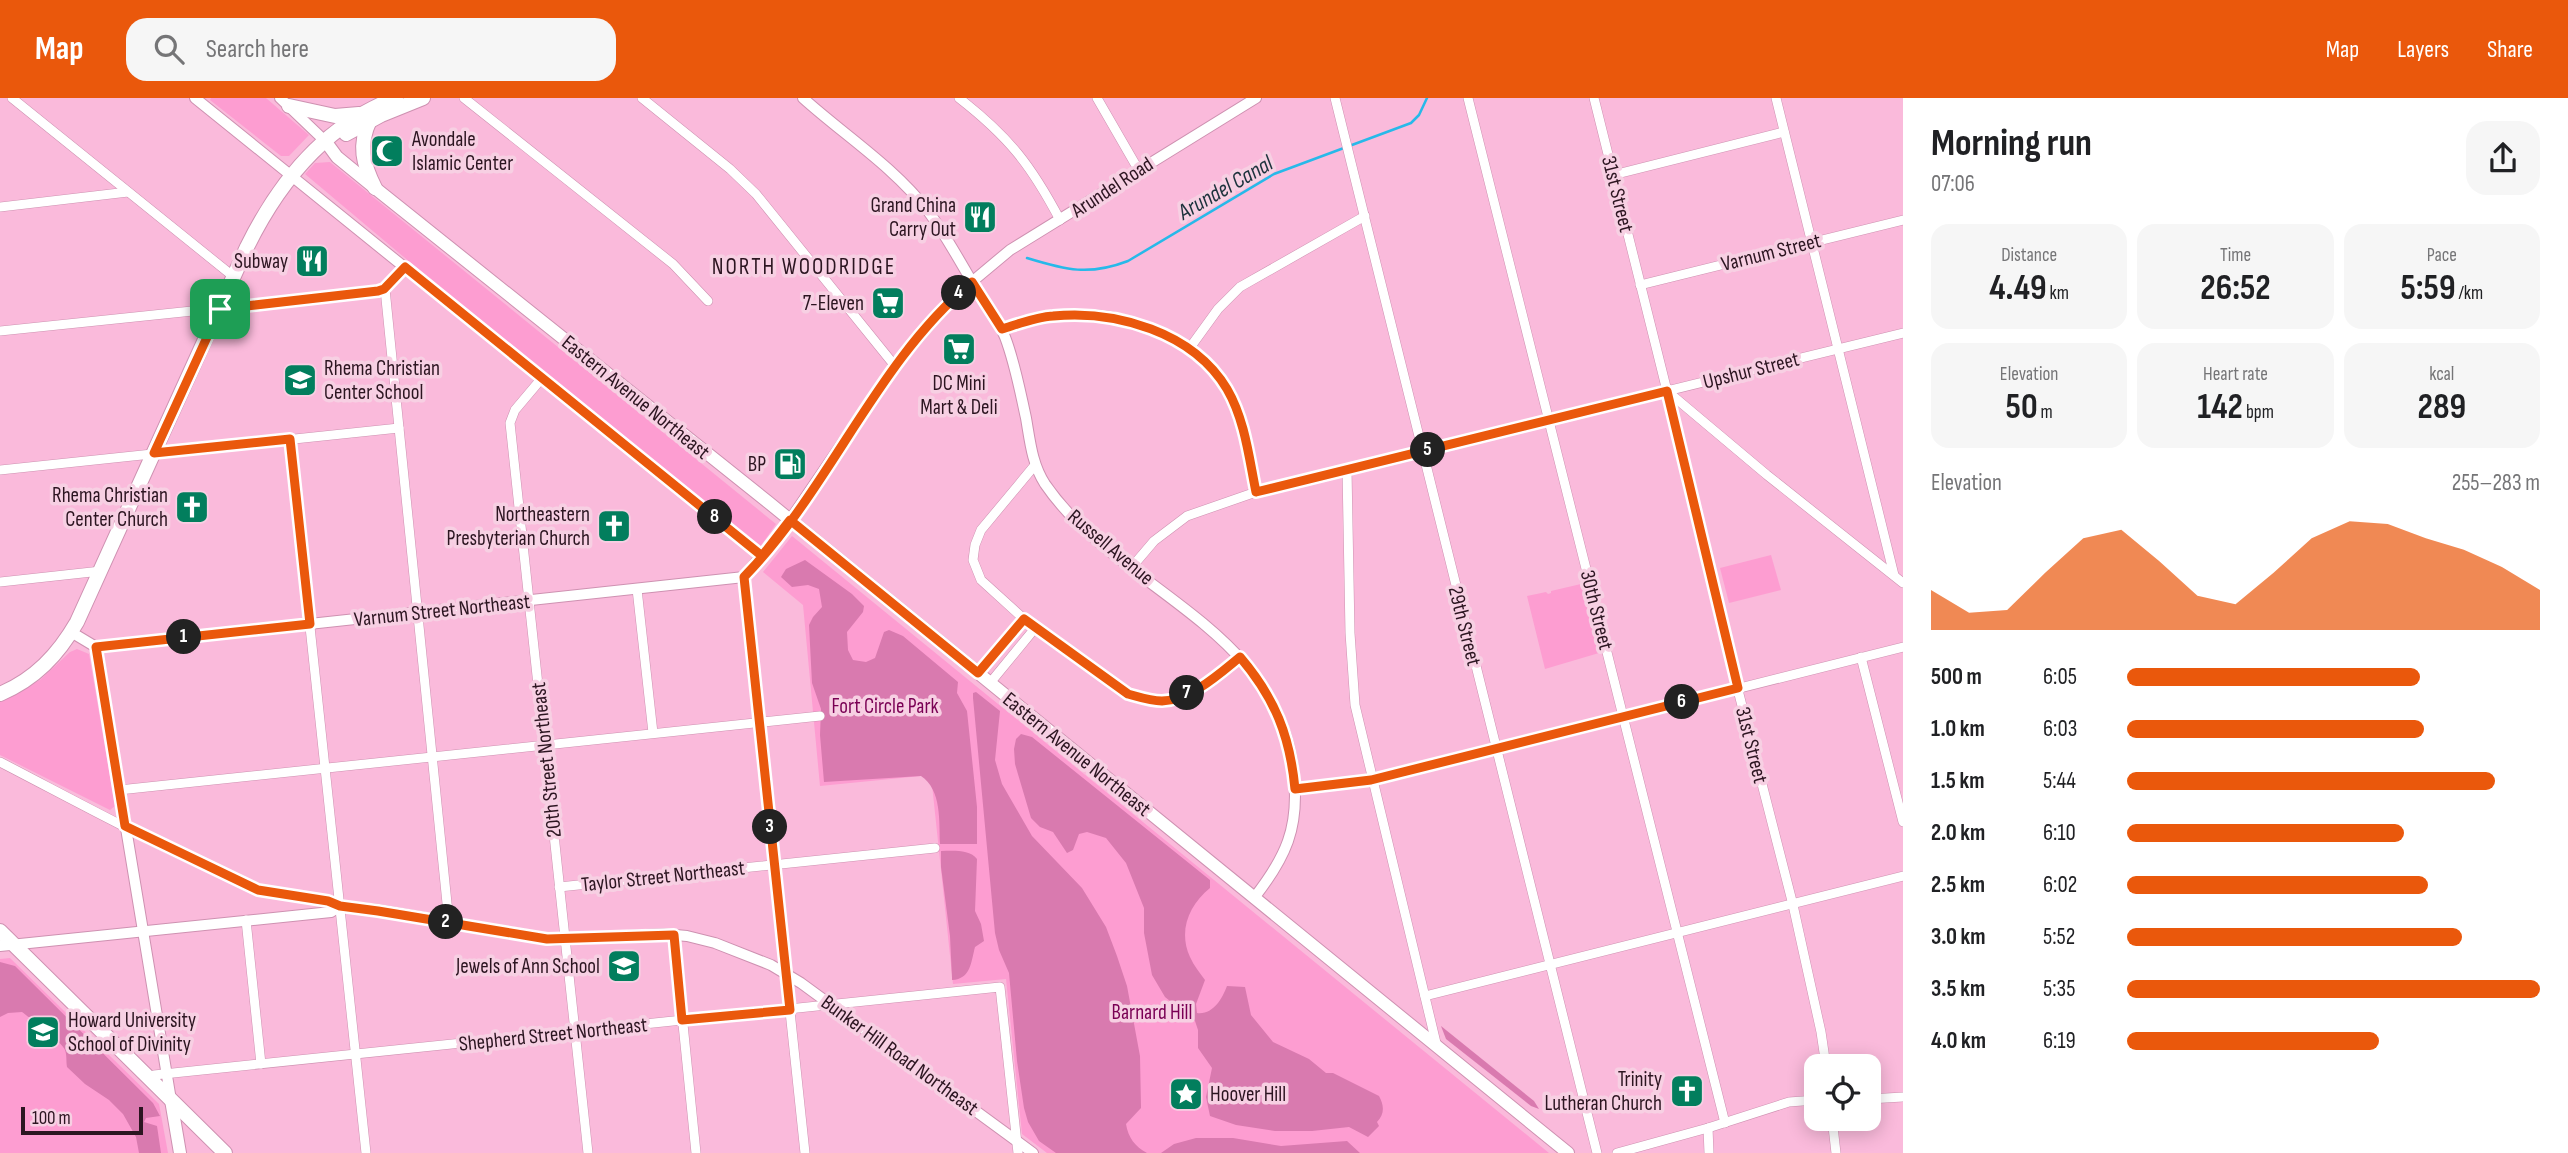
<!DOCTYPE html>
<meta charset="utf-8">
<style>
body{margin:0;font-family:"Sofia Sans Condensed",sans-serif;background:#f6f6f6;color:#202124;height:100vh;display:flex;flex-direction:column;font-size:26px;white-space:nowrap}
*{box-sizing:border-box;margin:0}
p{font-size:23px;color:#757577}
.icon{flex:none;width:38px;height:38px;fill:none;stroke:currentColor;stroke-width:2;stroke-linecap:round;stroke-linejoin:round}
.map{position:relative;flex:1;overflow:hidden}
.panel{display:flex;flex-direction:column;background:#fff;width:665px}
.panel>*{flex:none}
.fabs{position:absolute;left:1804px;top:956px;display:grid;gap:14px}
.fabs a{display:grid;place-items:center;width:77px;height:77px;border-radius:14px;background:#fff;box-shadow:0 4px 18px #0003;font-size:35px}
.scale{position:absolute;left:21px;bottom:18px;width:122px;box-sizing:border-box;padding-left:7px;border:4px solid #2c1521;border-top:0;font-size:19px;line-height:24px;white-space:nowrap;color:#2c1521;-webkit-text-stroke:5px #f7d0e3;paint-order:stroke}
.pin{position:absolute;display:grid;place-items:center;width:60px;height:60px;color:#fff;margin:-30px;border-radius:14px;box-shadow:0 4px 10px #0006}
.km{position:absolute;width:35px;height:35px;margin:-18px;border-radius:50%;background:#222;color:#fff;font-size:19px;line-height:35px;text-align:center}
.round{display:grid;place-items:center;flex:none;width:74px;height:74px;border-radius:21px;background:#f6f6f6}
.headline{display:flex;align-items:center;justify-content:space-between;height:119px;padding:0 28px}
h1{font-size:38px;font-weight:700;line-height:52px}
.stats{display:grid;grid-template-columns:repeat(3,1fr);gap:10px;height:119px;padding:7px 28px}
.stats div{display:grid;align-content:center;border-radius:18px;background:#f6f6f6;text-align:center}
.stats b{font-size:35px;font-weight:700}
.stats small{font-size:19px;font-weight:400}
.stats p{font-size:19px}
.chart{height:196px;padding:14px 28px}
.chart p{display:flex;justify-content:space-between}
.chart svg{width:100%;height:126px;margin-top:7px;fill:#ea580c;opacity:.7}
ul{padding:0 28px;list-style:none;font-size:23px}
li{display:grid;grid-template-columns:112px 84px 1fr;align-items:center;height:52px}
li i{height:18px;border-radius:9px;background:#ea580c}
header{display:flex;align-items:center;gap:42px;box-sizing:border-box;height:98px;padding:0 35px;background:#ea580c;color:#fff}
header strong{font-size:33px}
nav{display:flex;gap:38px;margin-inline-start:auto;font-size:24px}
.search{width:490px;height:63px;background:#f6f6f6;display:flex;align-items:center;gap:18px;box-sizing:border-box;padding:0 24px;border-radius:21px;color:#757577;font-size:26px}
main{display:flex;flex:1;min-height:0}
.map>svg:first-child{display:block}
</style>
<header>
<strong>Map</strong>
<div class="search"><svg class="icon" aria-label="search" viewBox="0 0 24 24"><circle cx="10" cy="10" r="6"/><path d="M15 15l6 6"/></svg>Search here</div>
<nav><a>Map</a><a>Layers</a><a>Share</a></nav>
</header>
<main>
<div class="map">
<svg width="1903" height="1055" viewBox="0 0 1903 1055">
<rect width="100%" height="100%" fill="#fabadb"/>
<g fill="#fd9dd1">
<path d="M211,0H266L309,37L289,58H281L210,2Z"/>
<path d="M330,64L776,426L760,449L499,239L305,76L315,65Z"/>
<path d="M792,438L1549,1055H1047L1022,1036L1006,881L953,886L931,677L820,688L803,507L763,474Z"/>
<path d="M1771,457L1781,492L1729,505L1720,470Z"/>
<path d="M1581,486L1599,555L1545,571L1527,498L1546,494L1548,496L1551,495V493Z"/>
<path d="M77,551L89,556L115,708L110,712L0,657V604L40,582L70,554Z"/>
<path d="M10,860L159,1006L168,1055H0V861Z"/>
</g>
<g fill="#d97aaf">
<path d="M805,462L852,496L864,508L863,514L847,534L848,552L853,562L866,564L875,560L884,534L889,532L903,538L958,584L957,595L967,613L977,709V746H940C939,724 942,692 921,678L824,684L820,637L821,611L812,585L809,527L813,519L822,509L819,491L808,487L792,489L781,479L786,471Z"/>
<path d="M976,594L1000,613L995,662L1002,686L1032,738L1082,790L1106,829L1117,858L1127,888L1140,958L1141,1010L1126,1026C1128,1039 1135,1049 1147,1055H1056L1039,1043L1028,1024L1024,1010L1017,963L1009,875L999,852L995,835L973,600V595Z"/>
<path d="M1021,636L1032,639L1210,782V790C1189,807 1178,833 1190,859C1194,868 1200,875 1205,882L1196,906L1197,915C1213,917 1222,901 1227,888L1245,889L1251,917L1273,944L1309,961L1326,975H1333L1379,998C1384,1007 1385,1016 1377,1024L1379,1028L1368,1039L1349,1029L1312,1033H1275L1236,1027L1210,1018L1206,999L1212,970L1198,950V932L1195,923L1165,899L1152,877L1144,835V810L1126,765L1106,740L1087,734L1079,736L1073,752L1067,755L1053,734L1040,729L1031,720L1015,666L1014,651L1016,641Z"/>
<path d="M941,753C953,753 969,751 977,761L975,813L981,826L984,843L975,849C971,864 971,881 952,882V880L950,838L941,769Z"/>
<path d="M0,864L15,868L153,1005L160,1018L146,1020L144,1024L157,1028L161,1055H139L136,1039L123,1016L109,1002L85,986L67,969C66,963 67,957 65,952C63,945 30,920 22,914L8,915L0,919Z"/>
<path d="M1441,928L1534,1003L1539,1011L1531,1008L1446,941Z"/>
<path d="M1196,1040H1233L1281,1048L1347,1043L1360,1055H1161L1174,1046Z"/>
</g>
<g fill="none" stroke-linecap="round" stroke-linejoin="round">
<path stroke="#27b9e9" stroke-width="2.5" d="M1027,160C1066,172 1089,178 1128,163L1274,76L1411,25L1419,17L1427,0"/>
<g stroke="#ce91b1" stroke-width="10">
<g id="minor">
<path d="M12,0L234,179"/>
<path d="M464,0L673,166L708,203"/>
<path d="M642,0L730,71L756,96L895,268"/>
<path d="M959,0C1009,39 1031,67 1060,122"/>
<path d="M1097,0L1138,71"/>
<path d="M1335,0L1597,1055"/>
<path d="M1468,0L1725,1025"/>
<path d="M1594,0L1667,293L1728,553L1793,807L1821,934L1826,968"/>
<path d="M1776,0L1894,477"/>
<path d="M1613,77L1784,34"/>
<path d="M0,109L128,94"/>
<path d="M1640,187L1903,122"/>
<path d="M385,191L449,825"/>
<path d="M1002,231C1031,222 1060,215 1091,216C1139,218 1202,250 1227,291C1245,322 1249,360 1256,394"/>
<path d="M0,233L375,194L385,191L405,169"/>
<path d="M1189,251L1218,211L1240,189L1365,118"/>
<path d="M542,280L515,312L510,325L588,1055"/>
<path d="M1667,293L1767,377L1903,485"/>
<path d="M290,341L366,1055"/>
<path d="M1035,367L981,432L975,447L973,462L981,482L1024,521L1128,596L1163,603L1180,599L1209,584L1240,559"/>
<path d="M0,372L399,330"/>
<path d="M1347,372L1350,535L1355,607L1437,949"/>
<path d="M1131,470L1154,443L1187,418L1256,394L1903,235"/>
<path d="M744,479L805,1055"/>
<path d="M0,484L101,473"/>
<path d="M637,491L653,635"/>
<path d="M1861,559L1903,724"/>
<path d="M978,575L1024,521"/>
<path d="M990,585L1036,529"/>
<path d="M0,664C85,708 168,754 256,790C283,802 314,795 340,808"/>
<path d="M1295,691L1371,683L1903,549"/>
<path d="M119,692L820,618"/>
<path d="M559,789L935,750"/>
<path d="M246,822L261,966"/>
<path d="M674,837L696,1055"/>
<path d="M1425,898L1903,778"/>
<path d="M148,979L154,977L1000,889L1018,1055"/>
<path d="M1869,1001L1903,999"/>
<path d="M1832,1020L1836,1055"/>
<path d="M1708,1030L1709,1055"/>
<path d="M1617,1055L1708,1030L1789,1004L1816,1002"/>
</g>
</g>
<g stroke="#ce91b1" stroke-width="12">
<g id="tertiary">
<path d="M195,0L762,458"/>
<path d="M280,0L326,44"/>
<path d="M803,0C844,37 893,68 928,113C945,136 958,160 972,184C983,203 997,219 1005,239C1015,265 1020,293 1026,320C1030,343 1032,366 1045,386C1119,494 1281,529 1294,679C1299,730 1286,759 1254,800"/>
<path d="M71,534L96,549L744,479L790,422L895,268L949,203L1010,152L1256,0"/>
<path d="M96,549L171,1002"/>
<path d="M0,848L331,814L340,808L378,812L554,842L664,836L687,838L715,845L771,867L801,885L1033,1055"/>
</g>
</g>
<g stroke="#ce91b1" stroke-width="14">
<g id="secondary">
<path d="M326,44L337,59L375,90L768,404L1568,1055"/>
<path d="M171,1002L180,1055"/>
</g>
</g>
<g stroke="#ce91b1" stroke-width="16">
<g id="primary">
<path d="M289,8L335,18L359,16"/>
<path d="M370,22C358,47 363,66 375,90"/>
<path d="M346,36L381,17L423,0"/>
<path d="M0,596C35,581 58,557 77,524L247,149C279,84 326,26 396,0"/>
<path d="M0,833L225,1055"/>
</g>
</g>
<use href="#minor" stroke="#fff" stroke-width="9"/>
<use href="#tertiary" stroke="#fff" stroke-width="10"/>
<use href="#secondary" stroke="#fff" stroke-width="12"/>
<use href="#primary" stroke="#fff" stroke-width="14"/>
</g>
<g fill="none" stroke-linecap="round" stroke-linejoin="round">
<g stroke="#fff" stroke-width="14">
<path id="route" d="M220,211L154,355L290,341L310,526L96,549L125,728L258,792L328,803L340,808L378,813L547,841L674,837L682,922L790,912L744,479C831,390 875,265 972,184L1002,231C1018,226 1036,219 1053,218C1116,212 1193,234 1227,291C1245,322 1249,360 1256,394L1667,293L1738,590L1371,682L1295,691C1290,638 1275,600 1240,559C1219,576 1191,602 1162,603C1150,603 1139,599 1128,596L1024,521L978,575L790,422L762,458L405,169L384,191L378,193L220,211"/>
</g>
<use href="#route" stroke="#ea580c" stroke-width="9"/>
</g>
<defs>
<g id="mosque-square" transform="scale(1.75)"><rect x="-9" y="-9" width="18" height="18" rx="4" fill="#027e5d" stroke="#f7d0e3"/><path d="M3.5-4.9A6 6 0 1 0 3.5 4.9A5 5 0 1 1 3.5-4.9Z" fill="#fff"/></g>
<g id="restaurant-square" transform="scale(1.75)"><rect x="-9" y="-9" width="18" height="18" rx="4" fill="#027e5d" stroke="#f7d0e3"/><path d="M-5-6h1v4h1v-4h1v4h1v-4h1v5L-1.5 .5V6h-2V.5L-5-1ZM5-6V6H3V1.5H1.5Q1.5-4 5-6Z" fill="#fff"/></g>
<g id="supermarket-square" transform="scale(1.75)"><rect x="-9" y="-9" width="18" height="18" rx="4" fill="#027e5d" stroke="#f7d0e3"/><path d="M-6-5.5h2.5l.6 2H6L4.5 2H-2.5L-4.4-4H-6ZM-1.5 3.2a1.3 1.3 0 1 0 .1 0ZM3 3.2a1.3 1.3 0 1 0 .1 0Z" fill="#fff"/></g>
<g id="school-square" transform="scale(1.75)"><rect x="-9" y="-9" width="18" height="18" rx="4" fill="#027e5d" stroke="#f7d0e3"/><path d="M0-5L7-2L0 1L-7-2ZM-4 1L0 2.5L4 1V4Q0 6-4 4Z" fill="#fff"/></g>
<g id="fuel-square" transform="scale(1.75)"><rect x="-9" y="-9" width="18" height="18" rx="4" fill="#027e5d" stroke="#f7d0e3"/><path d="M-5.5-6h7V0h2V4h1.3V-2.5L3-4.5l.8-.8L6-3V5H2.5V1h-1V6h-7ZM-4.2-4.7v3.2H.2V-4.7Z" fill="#fff"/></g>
<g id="church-square" transform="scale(1.75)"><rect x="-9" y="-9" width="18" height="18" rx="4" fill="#027e5d" stroke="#f7d0e3"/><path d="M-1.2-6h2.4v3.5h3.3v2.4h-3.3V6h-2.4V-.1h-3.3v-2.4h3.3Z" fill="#fff"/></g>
<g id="university-square" transform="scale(1.75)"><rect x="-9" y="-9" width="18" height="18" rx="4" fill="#027e5d" stroke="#f7d0e3"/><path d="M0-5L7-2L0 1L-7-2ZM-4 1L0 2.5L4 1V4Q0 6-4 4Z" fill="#fff"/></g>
<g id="sight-square" transform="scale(1.75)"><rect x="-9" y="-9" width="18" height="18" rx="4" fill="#027e5d" stroke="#f7d0e3"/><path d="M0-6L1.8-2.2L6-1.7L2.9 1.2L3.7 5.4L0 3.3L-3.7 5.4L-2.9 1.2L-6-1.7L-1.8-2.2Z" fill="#fff"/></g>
</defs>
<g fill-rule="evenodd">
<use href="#mosque-square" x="387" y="53"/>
<use href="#restaurant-square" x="980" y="119"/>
<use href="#restaurant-square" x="312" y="163"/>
<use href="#supermarket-square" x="888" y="205"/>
<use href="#supermarket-square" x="959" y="251"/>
<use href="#school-square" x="300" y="282"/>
<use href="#fuel-square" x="790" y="366"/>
<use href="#church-square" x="192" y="409"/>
<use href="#church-square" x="614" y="428"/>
<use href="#school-square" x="624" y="868"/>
<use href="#university-square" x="43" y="934"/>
<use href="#church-square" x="1687" y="993"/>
<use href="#sight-square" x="1186" y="996"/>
</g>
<g text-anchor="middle" stroke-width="7" stroke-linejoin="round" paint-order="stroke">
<g font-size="21" fill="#2c1521" stroke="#f7d0e3" text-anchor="end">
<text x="412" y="48" text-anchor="start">Avondale<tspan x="412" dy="24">Islamic Center</tspan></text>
<text x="956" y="114">Grand China<tspan x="956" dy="24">Carry Out</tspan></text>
<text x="288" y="170">Subway</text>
<text x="864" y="212">7-Eleven</text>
<text x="324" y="277" text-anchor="start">Rhema Christian<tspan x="324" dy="24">Center School</tspan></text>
<text x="959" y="292" text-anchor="middle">DC Mini<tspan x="959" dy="24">Mart &amp; Deli</tspan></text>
<text x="766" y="373">BP</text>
<text x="168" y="404">Rhema Christian<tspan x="168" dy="24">Center Church</tspan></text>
<text x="590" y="423">Northeastern<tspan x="590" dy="24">Presbyterian Church</tspan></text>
<text x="600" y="875">Jewels of Ann School</text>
<text x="68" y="929" text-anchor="start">Howard University<tspan x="68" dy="24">School of Divinity</tspan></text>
<text x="1662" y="988">Trinity<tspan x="1662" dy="24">Lutheran Church</tspan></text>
<text x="1210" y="1003" text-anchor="start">Hoover Hill</text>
</g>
<g font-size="21" fill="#2c1521" stroke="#f7d0e3">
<text transform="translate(1112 89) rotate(-33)" y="7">Arundel Road</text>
<text transform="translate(1618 96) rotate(76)" y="7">31st Street</text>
<text transform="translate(1771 154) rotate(-14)" y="7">Varnum Street</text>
<text transform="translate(1751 272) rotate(-14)" y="7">Upshur Street</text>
<text transform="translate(636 299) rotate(39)" y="7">Eastern Avenue Northeast</text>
<text transform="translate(1111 449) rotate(40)" y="7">Russell Avenue</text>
<text transform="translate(442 512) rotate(-6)" y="7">Varnum Street Northeast</text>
<text transform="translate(1597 512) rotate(76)" y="7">30th Street</text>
<text transform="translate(1465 528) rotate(76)" y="7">29th Street</text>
<text transform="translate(1752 647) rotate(76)" y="7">31st Street</text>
<text transform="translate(1077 656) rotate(39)" y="7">Eastern Avenue Northeast</text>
<text transform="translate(546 662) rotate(-96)" y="7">20th Street Northeast</text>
<text transform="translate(663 778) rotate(-6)" y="7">Taylor Street Northeast</text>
<text transform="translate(553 936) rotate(-6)" y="7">Shepherd Street Northeast</text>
<text transform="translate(900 957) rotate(36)" y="7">Bunker Hill Road Northeast</text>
</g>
<g font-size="21" fill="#7a0054" stroke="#f7d0e3">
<text x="885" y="615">Fort Circle Park</text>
<text x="1152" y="921">Barnard Hill</text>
</g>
<g font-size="23" font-style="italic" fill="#1c323c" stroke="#f7d0e3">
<text transform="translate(1225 89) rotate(-30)" y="8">Arundel Canal</text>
</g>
<g font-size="23" letter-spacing="2" fill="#2c1521" stroke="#f7d0e3">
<text x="804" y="176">NORTH WOODRIDGE</text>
</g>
</g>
</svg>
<div class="fabs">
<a><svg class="icon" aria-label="locate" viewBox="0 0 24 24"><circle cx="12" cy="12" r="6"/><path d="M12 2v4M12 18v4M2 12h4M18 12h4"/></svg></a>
</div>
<div class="scale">100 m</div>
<div class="pin" style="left:220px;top:211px;background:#1e9e55"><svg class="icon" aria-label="arrive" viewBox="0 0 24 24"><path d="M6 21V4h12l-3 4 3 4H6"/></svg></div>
<b class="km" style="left:184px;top:539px">1</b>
<b class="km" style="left:446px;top:824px">2</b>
<b class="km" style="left:770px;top:729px">3</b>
<b class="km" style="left:959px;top:195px">4</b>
<b class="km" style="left:1428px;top:352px">5</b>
<b class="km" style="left:1682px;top:604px">6</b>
<b class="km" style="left:1187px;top:595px">7</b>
<b class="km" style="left:715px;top:419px">8</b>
</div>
<section class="panel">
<div class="headline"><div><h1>Morning run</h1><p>07:06</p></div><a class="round"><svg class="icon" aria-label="share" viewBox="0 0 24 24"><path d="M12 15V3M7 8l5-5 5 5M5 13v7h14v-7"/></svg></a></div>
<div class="stats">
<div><p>Distance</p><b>4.49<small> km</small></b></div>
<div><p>Time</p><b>26:52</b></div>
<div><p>Pace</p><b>5:59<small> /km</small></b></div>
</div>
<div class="stats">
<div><p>Elevation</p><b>50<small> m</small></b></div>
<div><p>Heart rate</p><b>142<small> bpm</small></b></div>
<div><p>kcal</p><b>289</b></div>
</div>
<div class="chart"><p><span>Elevation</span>255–283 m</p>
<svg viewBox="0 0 160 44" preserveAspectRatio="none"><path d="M0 44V30L10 38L20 37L30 24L40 12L50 9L60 20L70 32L80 35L90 24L100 12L110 6L120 7L130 12L140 16L150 22L160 30V44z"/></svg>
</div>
<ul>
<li><b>500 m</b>6:05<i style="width:71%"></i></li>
<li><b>1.0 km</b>6:03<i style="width:72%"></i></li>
<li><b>1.5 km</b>5:44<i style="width:89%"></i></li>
<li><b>2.0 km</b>6:10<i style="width:67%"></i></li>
<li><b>2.5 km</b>6:02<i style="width:73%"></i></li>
<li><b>3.0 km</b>5:52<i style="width:81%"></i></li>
<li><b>3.5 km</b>5:35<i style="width:100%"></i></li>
<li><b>4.0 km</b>6:19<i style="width:61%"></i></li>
</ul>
</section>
</main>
